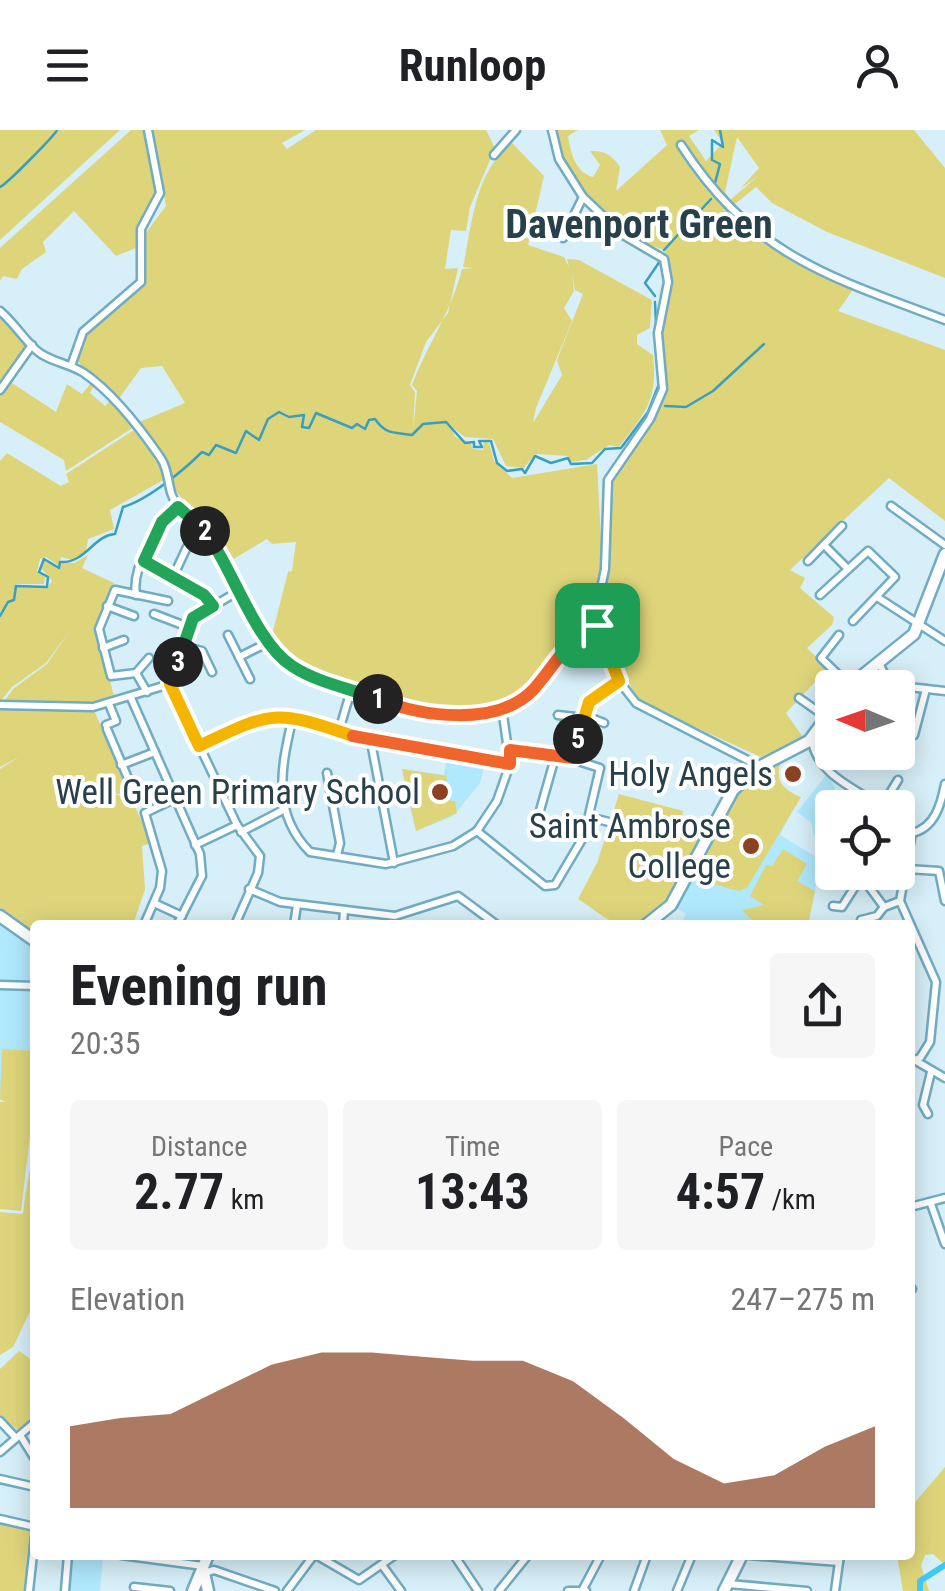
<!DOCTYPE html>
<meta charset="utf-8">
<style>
body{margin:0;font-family:"Roboto Condensed",sans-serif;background:#f6f6f6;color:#202124;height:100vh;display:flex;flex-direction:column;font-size:38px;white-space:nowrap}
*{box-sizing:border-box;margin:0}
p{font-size:32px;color:#757577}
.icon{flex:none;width:55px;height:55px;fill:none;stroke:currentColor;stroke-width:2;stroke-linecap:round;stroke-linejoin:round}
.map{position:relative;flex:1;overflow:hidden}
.sheet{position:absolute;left:30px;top:790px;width:885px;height:640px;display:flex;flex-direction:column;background:#fff;border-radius:10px;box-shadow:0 5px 25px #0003}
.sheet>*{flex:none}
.needle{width:65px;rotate:272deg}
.controls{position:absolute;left:815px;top:540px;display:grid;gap:20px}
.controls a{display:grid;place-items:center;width:100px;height:100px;border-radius:10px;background:#fff;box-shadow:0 5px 25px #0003;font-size:50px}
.pin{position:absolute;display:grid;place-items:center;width:85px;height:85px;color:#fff;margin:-42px;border-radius:20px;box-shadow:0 5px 15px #0006}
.km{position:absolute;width:50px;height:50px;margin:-25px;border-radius:50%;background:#222;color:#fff;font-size:28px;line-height:50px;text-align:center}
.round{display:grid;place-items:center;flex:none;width:105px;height:105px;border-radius:10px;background:#f6f6f6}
.overview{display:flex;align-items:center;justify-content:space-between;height:170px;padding:0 40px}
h1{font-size:55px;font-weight:700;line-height:75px}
.figures{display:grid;grid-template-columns:repeat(3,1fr);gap:15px;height:170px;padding:10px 40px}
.figures div{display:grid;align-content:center;border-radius:10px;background:#f6f6f6;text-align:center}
.figures b{font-size:50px;font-weight:700}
.figures small{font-size:28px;font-weight:400}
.figures p{font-size:28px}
.chart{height:280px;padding:20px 40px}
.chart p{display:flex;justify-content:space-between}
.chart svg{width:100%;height:180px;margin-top:10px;fill:#8a4221;opacity:.7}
header{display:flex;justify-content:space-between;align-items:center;height:130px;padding:0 40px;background:#fff;font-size:45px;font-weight:700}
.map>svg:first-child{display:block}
</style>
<header><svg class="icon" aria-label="menu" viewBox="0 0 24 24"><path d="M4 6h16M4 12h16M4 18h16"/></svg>Runloop<svg class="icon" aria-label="person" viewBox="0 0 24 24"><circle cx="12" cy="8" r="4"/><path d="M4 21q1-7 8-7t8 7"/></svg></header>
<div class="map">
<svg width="945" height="1461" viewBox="0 0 945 1461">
<rect width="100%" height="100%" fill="#d7eff8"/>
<g fill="#b0e8fd">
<path d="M447,626L485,634L480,653L453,686L416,701L402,639L444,645Z"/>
<path d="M827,644L835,658L826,705H814L811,692L797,682Z"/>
<path d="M729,673L795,675L780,705L821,730L808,795H681L686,784L675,777Z"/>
<path d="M0,791L35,816V853L0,852Z"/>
<path d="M0,858L35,859L31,919L35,921V978L0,969Z"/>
<path d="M71,1425L103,1426L100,1461H68Z"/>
</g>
<g fill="#ded57b" fill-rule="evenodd">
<path d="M0,0H120L0,110Z"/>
<path d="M131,0H144L157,63L138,98L136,118L116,126L74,81L43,112L46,122L22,139L17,149L3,146L0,151V118Z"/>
<path d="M151,0H305L282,13L287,19L316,0H486L495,18L470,77L466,101L451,100L445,139L458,138L448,183L426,212L410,255L415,262L413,300L417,261L412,255C429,211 450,185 462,139L474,138L463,137C472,94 475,41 512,13L544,46L528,115L564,127L569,137L567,129L579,130L652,170L650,198L637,205V214L653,225C658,270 646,282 619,317L609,315L586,330L570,332L568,326L535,324L524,338L506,336L493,309L465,307L452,297L455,307L470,312L473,319L483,320L484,311L489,313L494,331L512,348L597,334L602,428L593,492C586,498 576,502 568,509C548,530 534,564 505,575C455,595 297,556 271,509L288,442L292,441L296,412L272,414L267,409L227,433L211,403L175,360L166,328L137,293L185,273L162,236L141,238L118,270L75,229L83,204L145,156V104L166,76ZM572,143L575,160L583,164L557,230L562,245L533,293L536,278L572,191L564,178L574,161Z"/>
<path d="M552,0H578L568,6C571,23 575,42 593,47L600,35L590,21C605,20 612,25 620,37L616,61L667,15L660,0H699L689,6L706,31L723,13L714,0H914L945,38V148L827,102L772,73L756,57L734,75L790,122L854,158L838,181L945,220V391L889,348L790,440L805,448L800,458L834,487L832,495L807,518L828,538L786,583L805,610L765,629L638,571L598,487L605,450L608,355L653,289L666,258L660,203L670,141L664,120L626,107L571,53ZM737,7L759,38L740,59L758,46L730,70L725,62Z"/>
<path d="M0,187L27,217L0,255Z"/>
<path d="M9,251L56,282L67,254L82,264L91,253L94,255L90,263L105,276L110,270L134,297L66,341L64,330L0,292V264Z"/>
<path d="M134,300L163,339L165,349L110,380L114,399L88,409L86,421L72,430L61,427L59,436L46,427L40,429L37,441L45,447L44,454H16L13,469L0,482V331L7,323L61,356L69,352L66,344Z"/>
<path d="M88,425L82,438L114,453L115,460L99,499L115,572L93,578L132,666L104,662L131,668L152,713L142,716L145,759L133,795H35V804L0,778V639L19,627L0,637V577L13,559L47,534L69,502L46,533L12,557L0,572V488L8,473L15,471L16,457H48L52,451L40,437L44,430L59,439L62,433H74Z"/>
<path d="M781,632C774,650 783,660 801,667L747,758L739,761L695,749L694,743C715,702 733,645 781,632Z"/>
<path d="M402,639L447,646L444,660L449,661L448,670L455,671L457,683L416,701Z"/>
<path d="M619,664L683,681L680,695L709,704C692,736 666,812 618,794C604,789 590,776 578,769L597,733Z"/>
<path d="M783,719L807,734L797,751L815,761L808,795H757L742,780L764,775L750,766L766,735L772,736Z"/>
<path d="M2,919L35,921V1171L13,1217L0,1225V1082L23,1084C26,1053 37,1017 32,988L21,1081L0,1079V972H5L0,969Z"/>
<path d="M19,1221L35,1232V1284L18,1300L0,1286V1239Z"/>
<path d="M945,1337V1435L933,1424L925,1425L921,1436L929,1461H903L897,1425H910V1378Z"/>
<path d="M0,1391L34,1399L27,1423L25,1461H0Z"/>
</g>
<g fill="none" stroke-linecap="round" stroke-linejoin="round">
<g stroke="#389fc0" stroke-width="2.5">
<path d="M715,53L720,34L712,30V10L723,17L720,0"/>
<path d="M0,57C7,54 55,5 57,0"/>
<path d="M664,120L711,69"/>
<path d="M655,166L645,153L660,131"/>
<path d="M665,276L686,277L713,261L764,214"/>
<path d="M0,486L8,472L14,470L16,456L47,457L48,447L39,442L44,429L59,438L60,432C85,434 94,405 115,404L123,377C148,370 185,339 202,322L209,325L216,315L236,323L246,301L259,310L268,289L279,282L289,287L304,285L302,297L309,298L316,283L352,298L357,294L365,299L369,290L375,289C386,305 394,302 412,305L423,294L446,292L465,313L474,312V317H482L479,311H491L497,333L507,341L522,339L525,343L535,326L551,333L568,328L571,334L592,333L605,319L621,318L648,282L659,254L655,172"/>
</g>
<path stroke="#3fc8f3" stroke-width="6" d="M920,1461V1451L945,1435"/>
<g stroke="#70acc2" stroke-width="11">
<g id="minor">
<path d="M552,0L559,29L583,67L623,105L664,129L668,152L658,203L663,259L650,289L608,350L605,439L595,487L619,551L636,573L759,636"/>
<path d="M681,15C752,125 829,147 945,190"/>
<path d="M494,25L516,0"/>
<path d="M563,108L583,67"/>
<path d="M0,181C14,193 23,208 36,220C49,232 69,233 84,243C113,263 140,298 160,327C171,342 166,362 178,376C191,392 209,402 219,420C239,454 252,495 279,525C315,565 451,593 502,578C546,566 556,513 597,495"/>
<path d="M71,236L83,202L141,152V99L160,63L148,0"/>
<path d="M0,260L32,215"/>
<path d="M891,376L945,415"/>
<path d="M824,415L848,439"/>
<path d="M143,431L205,465L213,475"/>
<path d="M808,431L842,396"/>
<path d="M173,447L187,417"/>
<path d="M136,465C131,436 158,396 178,377"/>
<path d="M820,465L868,421L895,447L853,491"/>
<path d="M877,467L945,511"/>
<path d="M107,476L134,486"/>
<path d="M154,484L188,497"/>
<path d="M228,505L250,549"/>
<path d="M839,505L821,528L849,555"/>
<path d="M182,516L202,521L212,542"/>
<path d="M103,518L124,510"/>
<path d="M239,527L269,512"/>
<path d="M879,533L890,555L945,561"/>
<path d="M136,543L149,528"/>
<path d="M147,562L136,543L111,546L99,499L115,460L168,471"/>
<path d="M131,568L200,724L202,746L177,795"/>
<path d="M799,568L826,587"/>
<path d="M0,575L93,577L170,554"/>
<path d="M558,585L584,588"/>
<path d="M584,585L604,593"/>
<path d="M293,586C282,634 270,682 310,722L386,734L453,716L477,701L497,671L510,634L502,578"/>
<path d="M106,595L116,591L109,574"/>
<path d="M107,599L136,667"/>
<path d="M339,601L351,560"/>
<path d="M914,605L926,559"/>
<path d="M812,609C815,644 858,660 884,678"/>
<path d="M371,612L394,733"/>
<path d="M199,616L259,587L280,584L371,612L510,634"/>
<path d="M573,628L589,571L619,551"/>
<path d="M121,635L155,622"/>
<path d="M327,643L340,713L337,725"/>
<path d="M882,676L898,650"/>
<path d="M589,687L609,692"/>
<path d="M898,689L912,703"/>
<path d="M535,698L556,624"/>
<path d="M477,701L545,756L555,755L584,706L600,638L556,624L510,620"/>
<path d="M241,702L285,679"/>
<path d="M912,703C935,698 941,674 945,654"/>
<path d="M195,715L237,695"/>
<path d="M907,739L939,741L945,771"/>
<path d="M249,759L280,772L395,786L458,766L497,795"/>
<path d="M154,773L182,786"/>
<path d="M833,776L842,777L856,755L867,754L884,777L900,771"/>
<path d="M144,795L160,758L162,741L145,683L176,668"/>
<path d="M235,795L258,743L260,726L237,695L170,554L193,488L237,462"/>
<path d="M294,795L297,775"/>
<path d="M343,795L344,780"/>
<path d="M860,795L861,790L877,786L884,777"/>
<path d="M0,855L35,856"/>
<path d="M910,931L920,928L930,912L936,852L900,771L912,703"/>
<path d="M916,931L945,948"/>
<path d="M928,984L923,975L931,942"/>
<path d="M931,1074L945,1114"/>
<path d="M910,1077L945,1068"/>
<path d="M910,1160L912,1159"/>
<path d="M0,1291L16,1308"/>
<path d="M20,1305L35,1329"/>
<path d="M0,1322L35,1292"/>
<path d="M0,1349L35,1357"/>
<path d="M0,1389L35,1397"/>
<path d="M121,1425L203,1436"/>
<path d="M316,1425L359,1450L395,1425"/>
<path d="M454,1425L478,1461"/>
<path d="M749,1425L839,1432"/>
<path d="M382,1435L401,1461"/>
<path d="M207,1442L214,1440L275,1461"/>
<path d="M729,1454L807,1461"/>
<path d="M134,1457L170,1461"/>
<path d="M583,1459L601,1425"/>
<path d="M29,1461L35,1406"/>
<path d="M65,1461L68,1425"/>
<path d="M287,1461L314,1425"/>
<path d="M499,1461L528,1425"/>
<path d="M568,1461H586"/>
<path d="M634,1461L647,1425"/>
<path d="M677,1461L692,1425"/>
<path d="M835,1461L840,1425"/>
</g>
</g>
<g stroke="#70acc2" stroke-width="15">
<g id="major">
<path d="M847,558L914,504L945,424"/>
<path d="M0,786L35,811"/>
<path d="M646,795L671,775L733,660L759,637L809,611L832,580"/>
<path d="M203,1438L208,1461"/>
<path d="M193,1461L208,1425"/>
<path d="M724,1461L742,1425"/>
</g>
</g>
<use href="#minor" stroke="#fff" stroke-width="6"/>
<use href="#major" stroke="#fff" stroke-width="10"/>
</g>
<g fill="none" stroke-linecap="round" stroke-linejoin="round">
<g stroke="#fff" stroke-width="20">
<path id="split-1" d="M378,569C422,587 497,597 533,560C555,536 566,509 597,495"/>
</g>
<g stroke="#fff" stroke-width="20">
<path id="split-2" d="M205,401C232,437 255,512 292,536C318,553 349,558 378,569"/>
</g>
<g stroke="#fff" stroke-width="20">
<path id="split-3" d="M178,532L193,488L213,476L204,465L144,431L162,392L178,377L205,401"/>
</g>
<g stroke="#fff" stroke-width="20">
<path id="split-4" d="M178,532L170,554L199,616C272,581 275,579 353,606"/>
</g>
<g stroke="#fff" stroke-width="20">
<path id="split-5" d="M353,606L510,634V620L573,628L578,609"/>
</g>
<g stroke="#fff" stroke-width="20">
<path id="split-6" d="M578,609L589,572L619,551L597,495"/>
</g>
<use href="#split-1" stroke="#f0652b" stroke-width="12"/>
<use href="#split-2" stroke="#22a559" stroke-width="12"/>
<use href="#split-3" stroke="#22a559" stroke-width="12"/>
<use href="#split-4" stroke="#f5b400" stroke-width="12"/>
<use href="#split-5" stroke="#f0652b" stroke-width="12"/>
<use href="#split-6" stroke="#f5b400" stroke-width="12"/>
</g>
<g fill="#8a4221" stroke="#fff" stroke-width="4">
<circle cx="793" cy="644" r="10"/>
<circle cx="440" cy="662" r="10"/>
<circle cx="751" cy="716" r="10"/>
</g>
<g text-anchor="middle" stroke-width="8" stroke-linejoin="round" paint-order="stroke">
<g font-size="35" fill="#274049" stroke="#fff" text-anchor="end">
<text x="773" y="656">Holy Angels</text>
<text x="420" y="674">Well Green Primary School</text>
<text x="731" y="708">Saint Ambrose<tspan x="731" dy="40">College</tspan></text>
</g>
<g font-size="40" font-weight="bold" fill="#274049" stroke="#fff">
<text x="639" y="108">Davenport Green</text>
</g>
</g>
</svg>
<div class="controls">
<a><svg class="needle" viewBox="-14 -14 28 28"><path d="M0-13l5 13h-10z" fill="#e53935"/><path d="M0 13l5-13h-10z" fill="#757577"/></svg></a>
<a><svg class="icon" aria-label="locate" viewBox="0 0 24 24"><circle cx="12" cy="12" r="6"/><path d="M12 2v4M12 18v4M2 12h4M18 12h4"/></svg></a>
</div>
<div class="pin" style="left:597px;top:495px;background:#1e9e55"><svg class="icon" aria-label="arrive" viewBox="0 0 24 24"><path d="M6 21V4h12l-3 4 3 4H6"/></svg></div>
<b class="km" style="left:378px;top:569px">1</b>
<b class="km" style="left:205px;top:401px">2</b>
<b class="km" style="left:178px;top:532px">3</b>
<b class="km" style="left:578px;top:609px">5</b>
<section class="sheet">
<div class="overview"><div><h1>Evening run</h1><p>20:35</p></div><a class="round"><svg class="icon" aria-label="share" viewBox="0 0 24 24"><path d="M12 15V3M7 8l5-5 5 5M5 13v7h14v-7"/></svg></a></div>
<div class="figures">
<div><p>Distance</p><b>2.77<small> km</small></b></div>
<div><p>Time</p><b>13:43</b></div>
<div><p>Pace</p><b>4:57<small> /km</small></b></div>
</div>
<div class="chart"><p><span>Elevation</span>247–275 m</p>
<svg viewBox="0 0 160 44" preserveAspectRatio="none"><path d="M0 44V24L10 22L20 21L30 15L40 9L50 6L60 6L70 7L80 8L90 8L100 13L110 22L120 32L130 38L140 36L150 29L160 24V44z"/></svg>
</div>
</section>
</div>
